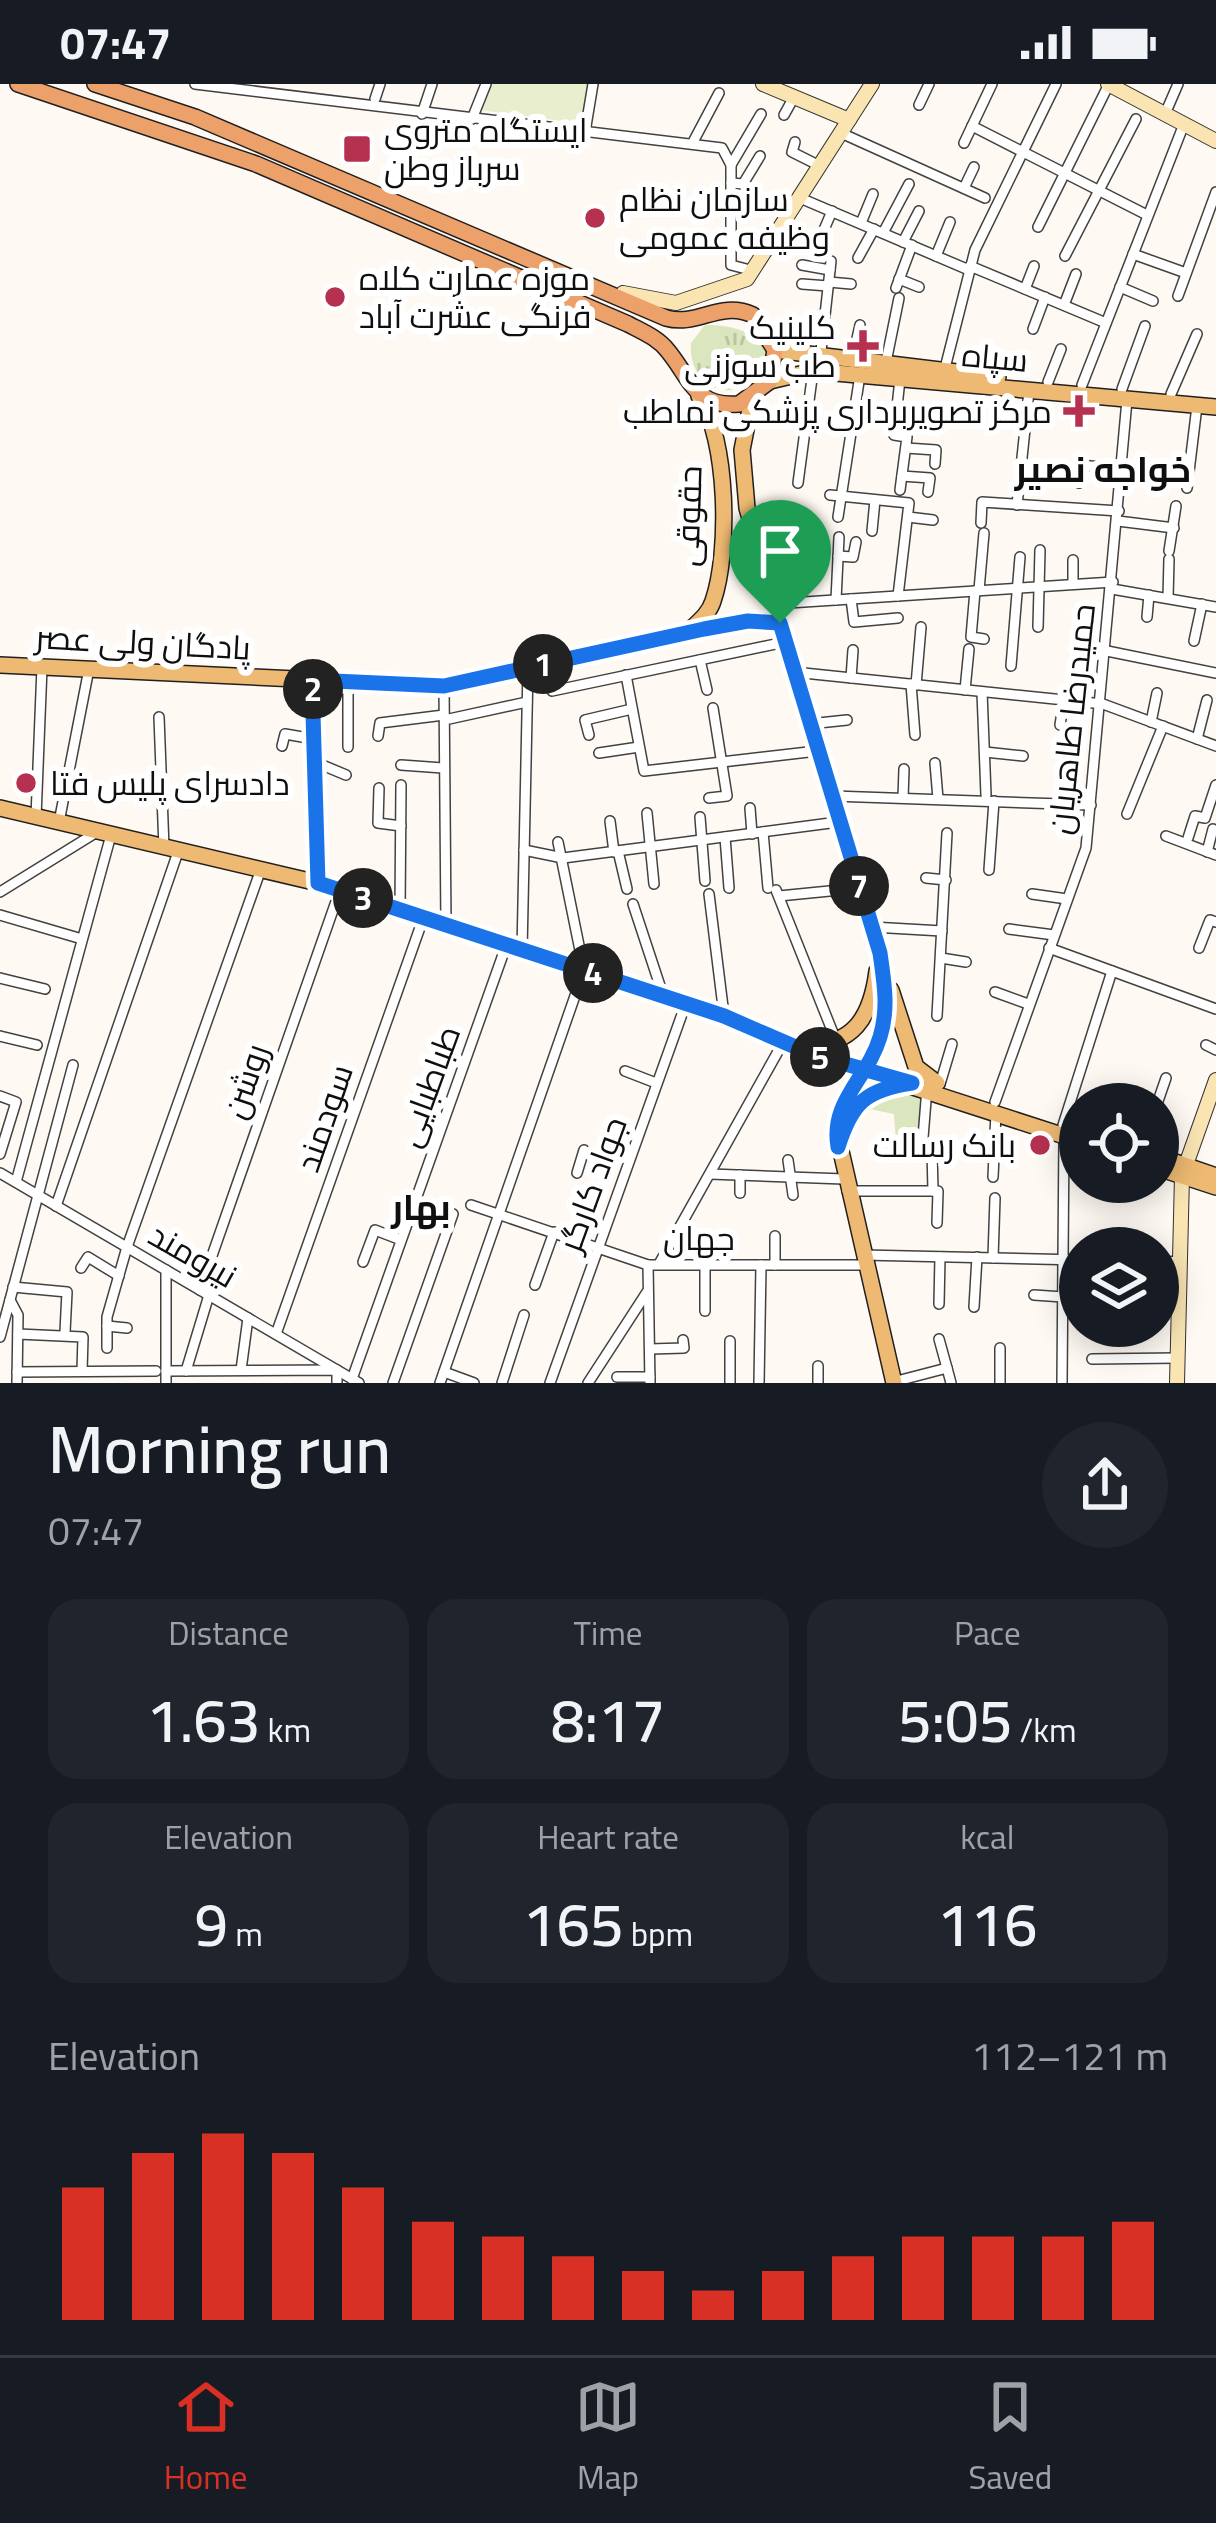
<!DOCTYPE html>
<meta charset="utf-8">
<style>
body{margin:0;font-family:Georgia,Cairo,serif;background:#20242c;color:#f1f3f6;height:100vh;display:flex;flex-direction:column;font-size:45px;white-space:nowrap}
*{box-sizing:border-box;margin:0}
p{font-size:39px;color:#9ea1a6}
.icon{flex:none;width:66px;height:66px;fill:none;stroke:currentColor;stroke-width:2;stroke-linecap:round;stroke-linejoin:round}
.map{position:relative;height:1299px;overflow:hidden}
.sheet{display:flex;flex-direction:column;background:#171b24;flex:1}
.sheet>*{flex:none}
.tools{position:absolute;left:1059px;top:999px;display:grid;gap:24px}
.tools a{display:grid;place-items:center;width:120px;height:120px;border-radius:50%;background:#171b24;box-shadow:0 6px 30px #0003;font-size:60px}
.pin{position:absolute;display:grid;place-items:center;width:102px;height:102px;color:#fff;margin:-123px -51px;border-radius:50% 50% 50% 0;rotate:-45deg;box-shadow:0 0 12px #0007}
.pin .icon{rotate:45deg}
.km{position:absolute;width:60px;height:60px;margin:-30px;border-radius:50%;background:#222;color:#fff;font-size:33px;line-height:60px;text-align:center}
.round{display:grid;place-items:center;flex:none;width:126px;height:126px;border-radius:63px;background:#20242c}
.overview{display:flex;align-items:center;justify-content:space-between;height:204px;padding:0 48px}
h1{font-size:66px;font-weight:600;line-height:90px}
.stats{display:grid;grid-template-columns:repeat(3,1fr);gap:18px;height:204px;padding:12px 48px}
.stats div{display:grid;align-content:center;border-radius:30px;background:#20242c;text-align:center}
.stats b{font-size:60px;font-weight:600}
.stats small{font-size:33px;font-weight:400}
.stats p{font-size:33px}
.chart{height:336px;padding:24px 48px}
.chart p{display:flex;justify-content:space-between}
.chart svg{width:100%;height:216px;margin-top:12px;stroke:#d93025;stroke-width:6}
.status{display:flex;justify-content:space-between;align-items:center;height:84px;padding:0 60px;background:#171b24;direction:ltr}
.status svg{height:33px;fill:currentColor}
.tab-bar{display:flex;justify-content:space-around;align-items:center;height:168px;border-top:3px solid #363941;background:#171b24;font-size:33px;color:#9ea1a6}
.tab-bar a{display:grid;justify-items:center;gap:6px}
.tab-bar .current{color:#d93025}
.map>svg:first-child{display:block}
</style>
<div class="status"><b>07:47</b><svg viewBox="0 0 49 12"><path d="M0 12V9h3v3zM5 12V6h3v6zM10 12V3h3v9zM15 12V0h3v12zM26 1h20v11H26zM47 4h2v5h-2z"/></svg></div>
<div class="map">
<svg width="1216" height="1299" viewBox="0 0 1216 1299">
<defs>
<pattern id="grass-tufts" width="24" height="20" patternUnits="userSpaceOnUse" patternTransform="scale(3)"><rect width="24" height="20" fill="#dae6bd"/><path d="M3 7l-1-3M5 7V3M7 7l1-3M15 17l-1-3M17 17v-4M19 17l1-3" fill="none" stroke="#bac4a1"/></pattern>
</defs>
<rect width="100%" height="100%" fill="#fef9f2"/>
<g fill="url(#grass-tufts)">
<path d="M705,241C732,241 758,247 770,273C753,325 687,313 691,259Z"/>
<path d="M899,1006L923,1015L919,1057L896,1059L894,1030L865,1024L873,1013Z"/>
</g>
<path fill="#e9eece" d="M490,0H591L584,40L480,26Z"/>
<g fill="none" stroke-linecap="round" stroke-linejoin="round">
<g stroke="#424242" stroke-width="12">
<g id="minor">
<path d="M195,0L722,64L731,81V181L754,187"/>
<path d="M375,15L380,0"/>
<path d="M919,21L929,0"/>
<path d="M422,30L432,0"/>
<path d="M1165,30L1178,0"/>
<path d="M784,31L794,13"/>
<path d="M472,35L486,0"/>
<path d="M972,42L1147,131"/>
<path d="M585,48L593,0"/>
<path d="M841,49L985,114"/>
<path d="M795,58L792,68L820,82"/>
<path d="M964,59L992,0"/>
<path d="M692,60L719,9"/>
<path d="M731,81L761,30"/>
<path d="M731,99L743,100L760,72"/>
<path d="M964,104L974,83"/>
<path d="M800,114L969,186"/>
<path d="M861,139L873,110"/>
<path d="M1038,143L1109,0"/>
<path d="M883,149L909,100"/>
<path d="M903,158L919,127"/>
<path d="M817,162L832,127"/>
<path d="M1133,170L1186,189"/>
<path d="M936,172L950,138"/>
<path d="M1065,172L1136,35"/>
<path d="M858,174L874,145"/>
<path d="M802,181L830,186"/>
<path d="M970,182L1106,239"/>
<path d="M899,195L919,203"/>
<path d="M829,198L851,200"/>
<path d="M802,200L828,202"/>
<path d="M1120,203L1153,217"/>
<path d="M896,204L912,161"/>
<path d="M1025,205L1034,182"/>
<path d="M1178,212L1216,108"/>
<path d="M1064,221L1076,190"/>
<path d="M1033,245L1045,213"/>
<path d="M820,276L831,177"/>
<path d="M852,277L860,241"/>
<path d="M885,283L899,214"/>
<path d="M944,288L975,166L1056,0"/>
<path d="M900,295L894,351L907,353L900,406"/>
<path d="M1048,298L1061,265"/>
<path d="M1082,301L1184,40"/>
<path d="M1122,305L1145,242"/>
<path d="M1171,310L1197,250"/>
<path d="M906,364L936,366L935,380"/>
<path d="M902,392L930,394L928,408"/>
<path d="M798,399L813,287"/>
<path d="M1079,399L1080,381L1122,385"/>
<path d="M1187,404L1197,322"/>
<path d="M830,411L909,419L898,512"/>
<path d="M1017,421L1029,307"/>
<path d="M838,433L860,291"/>
<path d="M908,433L933,436"/>
<path d="M1118,437L1174,444"/>
<path d="M981,439L982,418L1119,427"/>
<path d="M872,447L875,416"/>
<path d="M1169,467L1176,422"/>
<path d="M838,472L853,473L856,458"/>
<path d="M1073,500V476"/>
<path d="M1112,505L1216,523"/>
<path d="M979,506L984,449"/>
<path d="M975,507L971,553L984,555"/>
<path d="M1168,514L1169,475"/>
<path d="M851,515L854,538L898,534"/>
<path d="M836,516L839,453"/>
<path d="M773,520L1113,498"/>
<path d="M1147,533L1149,511"/>
<path d="M1038,543L1040,466"/>
<path d="M1194,557L1202,520"/>
<path d="M1107,567L1216,589"/>
<path d="M700,576L707,606"/>
<path d="M1011,582L1020,473"/>
<path d="M794,588L1103,620L1216,662"/>
<path d="M626,591L644,687L817,667"/>
<path d="M851,594L853,566"/>
<path d="M312,596L318,799"/>
<path d="M911,600L915,651"/>
<path d="M916,601L921,543"/>
<path d="M444,602L446,842"/>
<path d="M965,606L969,565"/>
<path d="M552,607L785,558"/>
<path d="M982,608L986,711"/>
<path d="M1073,617L1075,587"/>
<path d="M159,633L164,764"/>
<path d="M449,635L527,618"/>
<path d="M1151,638L1157,609"/>
<path d="M809,640L847,636"/>
<path d="M1060,641L1064,616"/>
<path d="M589,651L585,636L632,625"/>
<path d="M378,652L380,639L444,631"/>
<path d="M1197,655L1207,616"/>
<path d="M282,662L285,650L314,655"/>
<path d="M348,663V597"/>
<path d="M985,668L1023,672"/>
<path d="M599,669L639,663"/>
<path d="M315,678L346,691"/>
<path d="M935,679L938,715"/>
<path d="M401,681L443,684"/>
<path d="M379,704L378,739L401,742"/>
<path d="M833,712L1091,721"/>
<path d="M709,714L727,712L713,624"/>
<path d="M903,714L904,685"/>
<path d="M750,724L752,750"/>
<path d="M647,729L654,800"/>
<path d="M1127,730L1163,642"/>
<path d="M36,733L42,583"/>
<path d="M700,733L705,797"/>
<path d="M610,737L614,768"/>
<path d="M59,738L89,585"/>
<path d="M763,748L768,804"/>
<path d="M1166,752L1216,771"/>
<path d="M725,753L729,804"/>
<path d="M1188,754L1195,732L1205,734L1216,701"/>
<path d="M524,766L563,774L838,738"/>
<path d="M618,767L627,805"/>
<path d="M1207,768L1213,745"/>
<path d="M989,786L994,717"/>
<path d="M926,794L946,796"/>
<path d="M776,806L837,959"/>
<path d="M0,808L97,748"/>
<path d="M709,810L724,931"/>
<path d="M1032,810L1067,815"/>
<path d="M779,812L860,804"/>
<path d="M633,820L663,911"/>
<path d="M400,827L401,701"/>
<path d="M0,831L82,855"/>
<path d="M872,843L942,847"/>
<path d="M1009,845L1054,851"/>
<path d="M1049,864L1216,925"/>
<path d="M1199,864L1210,836L1216,838"/>
<path d="M522,867L528,584"/>
<path d="M941,874L966,878"/>
<path d="M0,894L45,905"/>
<path d="M995,908L1028,920"/>
<path d="M937,932L947,749"/>
<path d="M0,952L37,961"/>
<path d="M1206,961L1216,966"/>
<path d="M625,987L656,999"/>
<path d="M940,1000L952,960"/>
<path d="M0,1012L16,1018L0,1070"/>
<path d="M995,1018L1086,764L1127,316"/>
<path d="M1157,1020L1166,994"/>
<path d="M1063,1041L1112,887"/>
<path d="M922,1066L927,1004"/>
<path d="M932,1066L933,1107"/>
<path d="M788,1076L793,1111"/>
<path d="M0,1089L359,1299"/>
<path d="M577,1089L584,1066"/>
<path d="M710,1090L844,1095"/>
<path d="M993,1093L996,1029"/>
<path d="M16,1098L111,751"/>
<path d="M847,1107H938L937,1139"/>
<path d="M740,1109V1091"/>
<path d="M471,1121L648,1181H865"/>
<path d="M56,1122L178,768"/>
<path d="M1116,1164V1150"/>
<path d="M863,1171L1080,1176"/>
<path d="M993,1174L995,1114"/>
<path d="M1158,1177L1180,1178"/>
<path d="M363,1178L375,1146L401,1156"/>
<path d="M659,1180L785,955"/>
<path d="M648,1181L650,1299"/>
<path d="M705,1181V1227"/>
<path d="M775,1181V1152"/>
<path d="M81,1184L88,1173L119,1192"/>
<path d="M535,1201L554,1148"/>
<path d="M13,1203L67,1208L65,1248"/>
<path d="M200,1206L340,806"/>
<path d="M1034,1211L1063,1213"/>
<path d="M10,1216L18,1231L17,1299"/>
<path d="M939,1220L940,1173"/>
<path d="M974,1223L977,1173"/>
<path d="M107,1242L127,1244"/>
<path d="M18,1250L83,1253L82,1287"/>
<path d="M276,1250L423,835"/>
<path d="M0,1253L73,981"/>
<path d="M939,1255L947,1284"/>
<path d="M107,1264V1233L127,1163L261,785"/>
<path d="M1000,1264V1299"/>
<path d="M650,1265L684,1264L683,1256"/>
<path d="M1092,1275L1177,1274"/>
<path d="M241,1286L248,1234"/>
<path d="M166,1287L337,1286V1299"/>
<path d="M186,1287L209,1211"/>
<path d="M17,1288L156,1287"/>
<path d="M444,1288L474,1299"/>
<path d="M617,1293H650"/>
<path d="M352,1295L506,862"/>
<path d="M893,1298L947,1284L951,1299"/>
<path d="M166,1299V1186"/>
<path d="M393,1299L453,1130"/>
<path d="M440,1299L584,886L558,758"/>
<path d="M502,1299L524,1231"/>
<path d="M550,1299L686,919"/>
<path d="M588,1299L647,1208"/>
<path d="M730,1299V1257"/>
<path d="M759,1299L761,1181"/>
<path d="M818,1299V1282"/>
<path d="M1062,1299L1064,1052"/>
</g>
</g>
<g stroke="#313131" stroke-width="16">
<g id="secondary">
<path d="M763,0L849,36"/>
<path d="M1108,0L1216,57"/>
<path d="M623,209L676,219L747,195L872,0"/>
<path d="M1177,1299L1182,1092L1216,996"/>
</g>
</g>
<g stroke="#202020" stroke-width="18">
<g id="primary">
<path d="M775,266L998,293"/>
<path d="M770,297L813,287L1216,323"/>
<path d="M752,315L742,366L747,424L879,869L886,915L881,951L835,1041L894,1299"/>
<path d="M689,547C698,538 709,530 713,517C730,468 728,355 699,312"/>
<path d="M0,581L444,602L704,545L748,537L780,539"/>
<path d="M0,724L318,799L724,931L814,971L1080,1057"/>
<path d="M891,906L916,983L937,999"/>
<path d="M804,961C853,962 871,934 877,887"/>
<path d="M842,1049L864,1011L902,1001"/>
<path d="M1158,1072L1216,1092"/>
<path d="M1158,1084L1216,1103"/>
</g>
</g>
<g stroke="#202020" stroke-width="18">
<path id="trunk" d="M18,0L256,80L628,240C643,248 658,254 668,267C691,295 695,324 739,320L770,297L775,266L753,231C719,216 698,243 666,234L195,33L95,0"/>
</g>
<use href="#minor" stroke="#fff" stroke-width="9"/>
<use href="#secondary" stroke="#f9e4b2" stroke-width="14"/>
<use href="#primary" stroke="#eeb972" stroke-width="15"/>
<use href="#trunk" stroke="#eca16b" stroke-width="15"/>
</g>
<g fill="none" stroke-linecap="round" stroke-linejoin="round">
<g stroke="#fff" stroke-width="24">
<path id="route" d="M780,539L748,537L704,545L444,602L312,596L318,799L724,932L814,971L912,999C866,1006 852,1018 838,1063C830,1017 868,994 880,953C889,924 884,898 880,869L780,539"/>
</g>
<use href="#route" stroke="#1a73e8" stroke-width="15"/>
</g>
<g fill="#b5314f" stroke="#fff" stroke-width="4.5">
<rect x="342" y="50" width="30" height="30" rx="6"/>
<circle cx="595" cy="134" r="12"/>
<circle cx="335" cy="213" r="12"/>
<path d="M857 244h12v12h12v12h-12v12h-12v-12h-12v-12h12z"/>
<path d="M1073 309h12v12h12v12h-12v12h-12v-12h-12v-12h12z"/>
<circle cx="26" cy="699" r="12"/>
<circle cx="1040" cy="1061" r="12"/>
</g>
<g text-anchor="middle" stroke-width="12" stroke-linejoin="round" paint-order="stroke">
<g font-size="33" fill="#0f0f0f" stroke="#fff" text-anchor="start">
<text x="384" y="58">ایستگاه متروی<tspan x="384" dy="38">سرباز وطن</tspan></text>
<text x="619" y="127">سازمان نظام<tspan x="619" dy="38">وظیفه عمومی</tspan></text>
<text x="359" y="206">موزه عمارت کلاه<tspan x="359" dy="38">فرنگی عشرت آباد</tspan></text>
<text x="836" y="255" text-anchor="end">کلینیک<tspan x="836" dy="38">طب سوزنی</tspan></text>
<text x="1052" y="339" text-anchor="end">مرکز تصویربرداری پزشکی نماطب</text>
<text x="50" y="711">دادسرای پلیس فتا</text>
<text x="1016" y="1073" text-anchor="end">بانک رسالت</text>
</g>
<g font-size="33" fill="#0f0f0f" stroke="#fff">
<text transform="translate(995 273) rotate(5)" y="12">سپاه</text>
<text transform="translate(688 432) rotate(-88)" y="12">حقوقی</text>
<text transform="translate(143 558) rotate(3)" y="12">پادگان ولی عصر</text>
<text transform="translate(1071 635) rotate(-84)" y="12">حمیدرضا طاهریان</text>
<text transform="translate(245 997) rotate(-71)" y="12">روشن</text>
<text transform="translate(428 1002) rotate(-70)" y="12">طباطبایی</text>
<text transform="translate(324 1034) rotate(-71)" y="12">سودمند</text>
<text transform="translate(592 1100) rotate(-70)" y="12">جواد کارگر</text>
<text x="699" y="1166">جهان</text>
<text transform="translate(193 1171) rotate(30)" y="12">نیرومند</text>
</g>
<g font-size="36" font-weight="bold" fill="#0f0f0f" stroke="#fff">
<text x="1103" y="398">خواجه نصیر</text>
<text x="421" y="1136">بهار</text>
</g>
</g>
</svg>
<div class="tools">
<a><svg class="icon" aria-label="locate" viewBox="0 0 24 24"><circle cx="12" cy="12" r="6"/><path d="M12 2v4M12 18v4M2 12h4M18 12h4"/></svg></a>
<a><svg class="icon" aria-label="layers" viewBox="0 0 24 24"><path d="M12 4l9 5-9 5-9-5zM3 14l9 5 9-5"/></svg></a>
</div>
<div class="pin" style="left:780px;top:539px;background:#1e9e55"><svg class="icon" aria-label="arrive" viewBox="0 0 24 24"><path d="M6 21V4h12l-3 4 3 4H6"/></svg></div>
<b class="km" style="left:543px;top:580px">1</b>
<b class="km" style="left:313px;top:605px">2</b>
<b class="km" style="left:363px;top:814px">3</b>
<b class="km" style="left:593px;top:889px">4</b>
<b class="km" style="left:820px;top:973px">5</b>
<b class="km" style="left:859px;top:802px">7</b>
</div>
<section class="sheet">
<div class="overview"><div><h1>Morning run</h1><p>07:47</p></div><a class="round"><svg class="icon" aria-label="share" viewBox="0 0 24 24"><path d="M12 15V3M7 8l5-5 5 5M5 13v7h14v-7"/></svg></a></div>
<div class="stats">
<div><p>Distance</p><b>1.63<small> km</small></b></div>
<div><p>Time</p><b>8:17</b></div>
<div><p>Pace</p><b>5:05<small> /km</small></b></div>
</div>
<div class="stats">
<div><p>Elevation</p><b>9<small> m</small></b></div>
<div><p>Heart rate</p><b>165<small> bpm</small></b></div>
<div><p>kcal</p><b>116</b></div>
</div>
<div class="chart"><p><span>Elevation</span>112–121 m</p>
<svg viewBox="0 0 160 44" preserveAspectRatio="none"><path d="M5 44V17M15 44V10M25 44V6M35 44V10M45 44V17M55 44V24M65 44V27M75 44V31M85 44V34M95 44V38M105 44V34M115 44V31M125 44V27M135 44V27M145 44V27M155 44V24"/></svg>
</div>
</section>
<nav class="tab-bar">
<a class="current"><svg class="icon" aria-label="home" viewBox="0 0 24 24"><path d="M3 11l9-7 9 7M6 9v11h12V9"/></svg>Home</a>
<a><svg class="icon" aria-label="map" viewBox="0 0 24 24"><path d="M3 6l6-2 6 2 6-2v14l-6 2-6-2-6 2zM9 4v14M15 6v14"/></svg>Map</a>
<a><svg class="icon" aria-label="saved" viewBox="0 0 24 24"><path d="M7 4h10v16l-5-4-5 4z"/></svg>Saved</a>
</nav>
